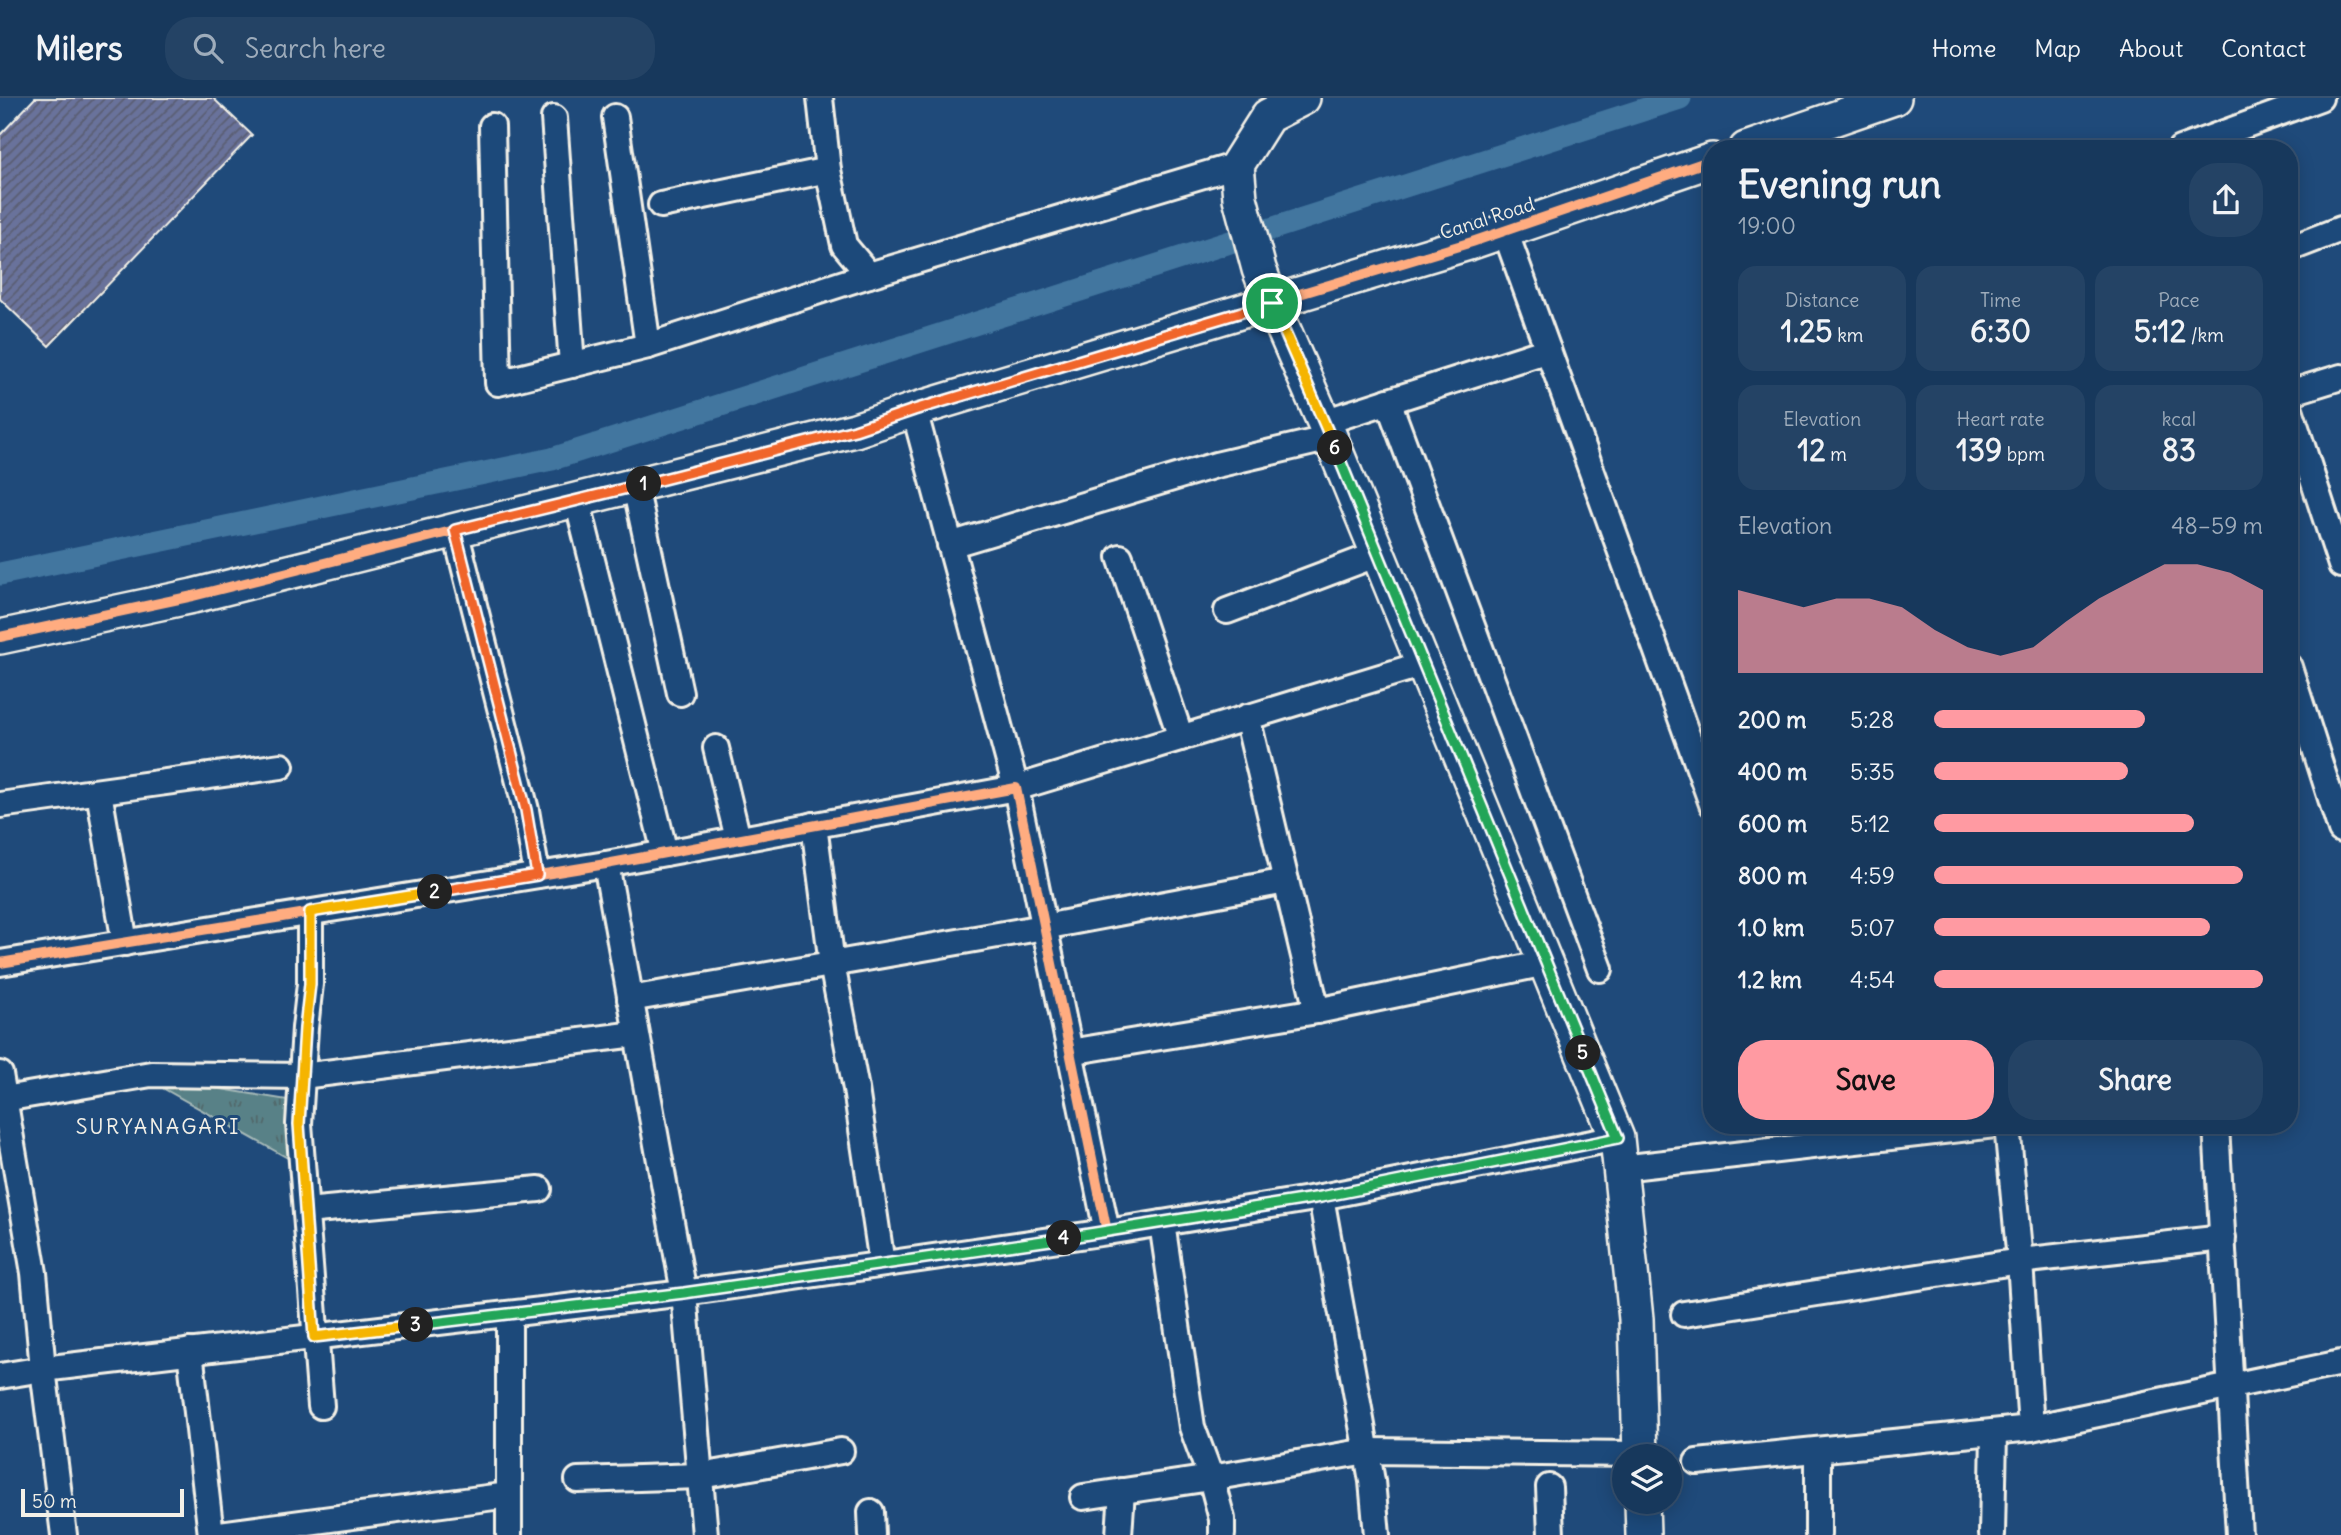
<!DOCTYPE html>
<meta charset="utf-8">
<style>
body{margin:0;font-family:Delius,sans-serif;background:#244365;color:#f1f3f6;height:100vh;display:flex;flex-direction:column;font-size:26px;white-space:nowrap}
*{box-sizing:border-box;margin:0}
p{font-size:23px;color:#9eacbb}
.icon{flex:none;width:38px;height:38px;fill:none;stroke:currentColor;stroke-width:2;stroke-linecap:round;stroke-linejoin:round}
.map{position:relative;flex:1;overflow:hidden}
.side{position:absolute;left:1703px;top:42px;width:595px;height:994px;display:flex;flex-direction:column;background:#17385c;border-radius:28px;box-shadow:0 4px 18px #0003,0 0 0 2px #365272}
.side>*{flex:none}
.controls{position:absolute;left:1612px;top:1346px;display:grid;gap:14px}
.controls a{display:grid;place-items:center;width:70px;height:70px;border-radius:50%;background:#17385c;box-shadow:0 4px 18px #0003,0 0 0 2px #365272;font-size:35px}
.scale{position:absolute;left:21px;bottom:18px;width:163px;box-sizing:border-box;padding-left:7px;border:4px solid #f4f1e8;border-top:0;font-size:19px;line-height:24px;white-space:nowrap;color:#f4f1e8;-webkit-text-stroke:5px #1f4a7a;paint-order:stroke}
.pin{position:absolute;display:grid;place-items:center;width:60px;height:60px;color:#fff;margin:-30px;border:4px solid #fff;border-radius:50%;box-shadow:0 2px 7px #0007}
.km{position:absolute;width:35px;height:35px;margin:-18px;border-radius:50%;background:#222;color:#fff;font-size:19px;line-height:35px;text-align:center}
.round{display:grid;place-items:center;flex:none;width:74px;height:74px;border-radius:28px;background:#244365}
.overview{display:flex;align-items:center;justify-content:space-between;height:119px;padding:0 35px}
h1{font-size:38px;font-weight:700;line-height:52px}
.stats{display:grid;grid-template-columns:repeat(3,1fr);gap:10px;height:119px;padding:7px 35px}
.stats div{display:grid;align-content:center;border-radius:18px;background:#244365;text-align:center}
.stats b{font-size:30px;font-weight:700}
.stats small{font-size:19px;font-weight:400}
.stats p{font-size:19px}
.chart{height:196px;padding:14px 35px}
.chart p{display:flex;justify-content:space-between}
.chart svg{width:100%;height:126px;margin-top:7px;fill:#ff9aa2;opacity:.7}
.cta{display:flex;gap:14px;margin-top:auto;padding:14px 35px}
.cta a{flex:1;height:80px;border-radius:28px;background:#ff9aa2;color:#111;font-size:28px;font-weight:700;line-height:80px;text-align:center}
.cta a+a{background:#244365;color:#f1f3f6}
ul{padding:0 35px;list-style:none;font-size:23px}
li{display:grid;grid-template-columns:112px 84px 1fr;align-items:center;height:52px}
li i{height:18px;border-radius:9px;background:#ff9aa2}
header{display:flex;align-items:center;gap:42px;box-sizing:border-box;height:98px;padding:0 35px;background:#17385c;border-bottom:2px solid #365272}
header strong{font-size:33px}
nav{display:flex;gap:38px;margin-inline-start:auto;font-size:24px}
.search{width:490px;height:63px;background:#244365;display:flex;align-items:center;gap:18px;box-sizing:border-box;padding:0 24px;border-radius:28px;color:#9eacbb;font-size:26px}
.map>svg:first-child{display:block}
</style>
<header>
<strong>Milers</strong>
<div class="search"><svg class="icon" aria-label="search" viewBox="0 0 24 24"><circle cx="10" cy="10" r="6"/><path d="M15 15l6 6"/></svg>Search here</div>
<nav><a>Home</a><a>Map</a><a>About</a><a>Contact</a></nav>
</header>
<div class="map">
<svg width="2341" height="1437" viewBox="0 0 2341 1437">
<defs>
<pattern id="grass-tufts" width="24" height="20" patternUnits="userSpaceOnUse" patternTransform="scale(1.75)"><rect width="24" height="20" fill="#588187"/><path d="M3 7l-1-3M5 7V3M7 7l1-3M15 17l-1-3M17 17v-4M19 17l1-3" fill="none" stroke="#51676a"/></pattern>
<pattern id="building-hatch" width="6" height="6" patternUnits="userSpaceOnUse" patternTransform="scale(1.75)"><rect width="6" height="6" fill="#69729b"/><path d="M-1 1l2-2M0 6l6-6M5 7l2-2" fill="none" stroke="#595d70"/></pattern>
</defs>
<rect width="100%" height="100%" fill="#1f4a7a"/>
<filter id="ink" filterUnits="userSpaceOnUse"><feTurbulence type="fractalNoise" baseFrequency=".0143" numOctaves="2"/><feDisplacementMap in="SourceGraphic" scale="14" xChannelSelector="R" yChannelSelector="G"/><feConvolveMatrix kernelMatrix="1 2 1 2 8 2 1 2 1" color-interpolation-filters="sRGB"/></filter>
<g filter="url(#ink)">
<path fill="url(#grass-tufts)" stroke="#a6b9b8" stroke-width="2" d="M141,978L294,1003L302,1068Z"/>
<g fill="none" stroke-linecap="round" stroke-linejoin="round">
<path stroke="#42769f" stroke-width="23" d="M0,476L552,361L1680,0"/>
</g>
<path fill="url(#building-hatch)" stroke="#f4f1e8" stroke-width="2" d="M35,0H213L252,37L49,248L0,201V37Z"/>
<g fill="none" stroke-linecap="round" stroke-linejoin="round">
<g stroke="#f4f1e8" stroke-width="30">
<g id="street">
<path d="M820,0L828,72L844,147L869,177L1237,67"/>
<path d="M615,19L648,248"/>
<path d="M554,20L572,267"/>
<path d="M492,28L498,285L648,248L869,177"/>
<path d="M2180,51L2320,0"/>
<path d="M661,107L828,72"/>
<path d="M1505,133L1712,706"/>
<path d="M2289,151L2341,131"/>
<path d="M2289,295L2341,279"/>
<path d="M1388,303L1600,871"/>
<path d="M2289,308L2341,467"/>
<path d="M914,312L1016,690L1423,566"/>
<path d="M1324,324L1548,252"/>
<path d="M635,388L680,595"/>
<path d="M577,402L665,755"/>
<path d="M455,432L526,712L537,777"/>
<path d="M950,447L1216,367L1331,340"/>
<path d="M1120,459L1181,640"/>
<path d="M1227,513L1378,456"/>
<path d="M2289,569L2341,732"/>
<path d="M1247,619L1317,913"/>
<path d="M716,650L738,741"/>
<path d="M99,694L125,845"/>
<path d="M0,707L281,668"/>
<path d="M814,727L832,866L856,991L882,1166"/>
<path d="M606,766L684,1195L1107,1134"/>
<path d="M310,815V886L305,930L299,1026L321,1308"/>
<path d="M0,865L606,766L1016,690L1107,1134L1321,1099"/>
<path d="M630,901L1044,829L1286,783"/>
<path d="M1070,954L1317,913L1546,865"/>
<path d="M0,976L34,1175L43,1271L64,1437"/>
<path d="M4,1001L151,976L302,978L636,936"/>
<path d="M2007,1027L2020,1163L2031,1330"/>
<path d="M2216,1027L2239,1437"/>
<path d="M1621,1070L1995,1027"/>
<path d="M306,1113L539,1091"/>
<path d="M1162,1125L1192,1329L1211,1380L1222,1421V1437"/>
<path d="M509,1216V1437"/>
<path d="M1684,1216L2020,1163L2223,1140"/>
<path d="M190,1253L211,1437"/>
<path d="M0,1278L43,1271L684,1195L705,1437"/>
<path d="M1818,1352V1437"/>
<path d="M1697,1364L2031,1330L2341,1265"/>
<path d="M578,1382L700,1378L841,1353"/>
<path d="M1549,1389L1551,1437"/>
<path d="M1083,1399L1211,1380L1367,1353L1640,1356"/>
<path d="M871,1414L872,1437"/>
<path d="M212,1437L509,1397"/>
<path d="M1119,1437L1122,1393"/>
<path d="M1377,1437L1372,1383L1321,1099L1617,1040"/>
<path d="M1992,1437L1994,1334"/>
</g>
</g>
<g stroke="#f4f1e8" stroke-width="38">
<g id="secondary">
<path d="M1303,0L1268,18L1237,67L1240,100L1259,171L1272,205L1324,324L1617,1040L1636,1221L1640,1358"/>
<path d="M1746,51L1894,0"/>
<path d="M0,539L193,498L855,332L914,312L1472,144L1712,62"/>
<path d="M1642,1404L1643,1437"/>
</g>
</g>
<use href="#street" stroke="#1f4a7a" stroke-width="24"/>
<use href="#secondary" stroke="#1f4a7a" stroke-width="33"/>
<g stroke="#1f4a7a" stroke-width="15">
<g id="cycleway">
<path d="M0,539L193,498L855,332L914,312L1472,144L1712,62"/>
<path d="M0,865L606,766L1016,690L1107,1134L1321,1099"/>
</g>
</g>
<use href="#cycleway" stroke="#ffac80" stroke-width="10"/>
</g>
</g>
<g fill="none" stroke-linecap="round" stroke-linejoin="round" filter="url(#ink)">
<g stroke="#fff" stroke-width="14">
<path id="split-1" d="M644,386L855,332L914,312L1272,205"/>
</g>
<g stroke="#fff" stroke-width="14">
<path id="split-2" d="M435,794L537,777L526,712L455,432L644,386"/>
</g>
<g stroke="#fff" stroke-width="14">
<path id="split-3" d="M416,1227L314,1239L299,1026L305,930L310,886V814L435,794"/>
</g>
<g stroke="#fff" stroke-width="14">
<path id="split-4" d="M416,1227L684,1195L1064,1140"/>
</g>
<g stroke="#fff" stroke-width="14">
<path id="split-5" d="M1064,1140L1321,1099L1618,1040L1583,955"/>
</g>
<g stroke="#fff" stroke-width="14">
<path id="split-6" d="M1335,350L1583,955"/>
</g>
<g stroke="#fff" stroke-width="14">
<path id="split-7" d="M1272,205L1335,350"/>
</g>
<use href="#split-1" stroke="#f0652b" stroke-width="9"/>
<use href="#split-2" stroke="#f0652b" stroke-width="9"/>
<use href="#split-3" stroke="#f5b400" stroke-width="9"/>
<use href="#split-4" stroke="#22a559" stroke-width="9"/>
<use href="#split-5" stroke="#22a559" stroke-width="9"/>
<use href="#split-6" stroke="#22a559" stroke-width="9"/>
<use href="#split-7" stroke="#f5b400" stroke-width="9"/>
</g>
<g text-anchor="middle" stroke-width="6" stroke-linejoin="round" paint-order="stroke">
<g font-size="19" fill="#f4f1e8" stroke="#1f4a7a">
<text transform="translate(1487 120) rotate(-18)" y="7">Canal Road</text>
</g>
<g font-size="21" letter-spacing="2" fill="#f4f1e8" stroke="#1f4a7a">
<text x="158" y="1036">SURYANAGARI</text>
</g>
</g>
</svg>
<div class="controls">
<a><svg class="icon" aria-label="layers" viewBox="0 0 24 24"><path d="M12 4l9 5-9 5-9-5zM3 14l9 5 9-5"/></svg></a>
</div>
<div class="scale">50 m</div>
<div class="pin" style="left:1272px;top:205px;background:#1e9e55"><svg class="icon" aria-label="arrive" viewBox="0 0 24 24"><path d="M6 21V4h12l-3 4 3 4H6"/></svg></div>
<b class="km" style="left:644px;top:386px">1</b>
<b class="km" style="left:435px;top:794px">2</b>
<b class="km" style="left:416px;top:1227px">3</b>
<b class="km" style="left:1064px;top:1140px">4</b>
<b class="km" style="left:1583px;top:955px">5</b>
<b class="km" style="left:1335px;top:350px">6</b>
<section class="side">
<div class="overview"><div><h1>Evening run</h1><p>19:00</p></div><a class="round"><svg class="icon" aria-label="share" viewBox="0 0 24 24"><path d="M12 15V3M7 8l5-5 5 5M5 13v7h14v-7"/></svg></a></div>
<div class="stats">
<div><p>Distance</p><b>1.25<small> km</small></b></div>
<div><p>Time</p><b>6:30</b></div>
<div><p>Pace</p><b>5:12<small> /km</small></b></div>
</div>
<div class="stats">
<div><p>Elevation</p><b>12<small> m</small></b></div>
<div><p>Heart rate</p><b>139<small> bpm</small></b></div>
<div><p>kcal</p><b>83</b></div>
</div>
<div class="chart"><p><span>Elevation</span>48–59 m</p>
<svg viewBox="0 0 160 44" preserveAspectRatio="none"><path d="M0 44V15L10 18L20 21L30 18L40 18L50 21L60 29L70 35L80 38L90 35L100 26L110 18L120 12L130 6L140 6L150 9L160 15V44z"/></svg>
</div>
<ul>
<li><b>200 m</b>5:28<i style="width:64%"></i></li>
<li><b>400 m</b>5:35<i style="width:59%"></i></li>
<li><b>600 m</b>5:12<i style="width:79%"></i></li>
<li><b>800 m</b>4:59<i style="width:94%"></i></li>
<li><b>1.0 km</b>5:07<i style="width:84%"></i></li>
<li><b>1.2 km</b>4:54<i style="width:100%"></i></li>
</ul>
<div class="cta"><a>Save</a><a>Share</a></div>
</section>
</div>
